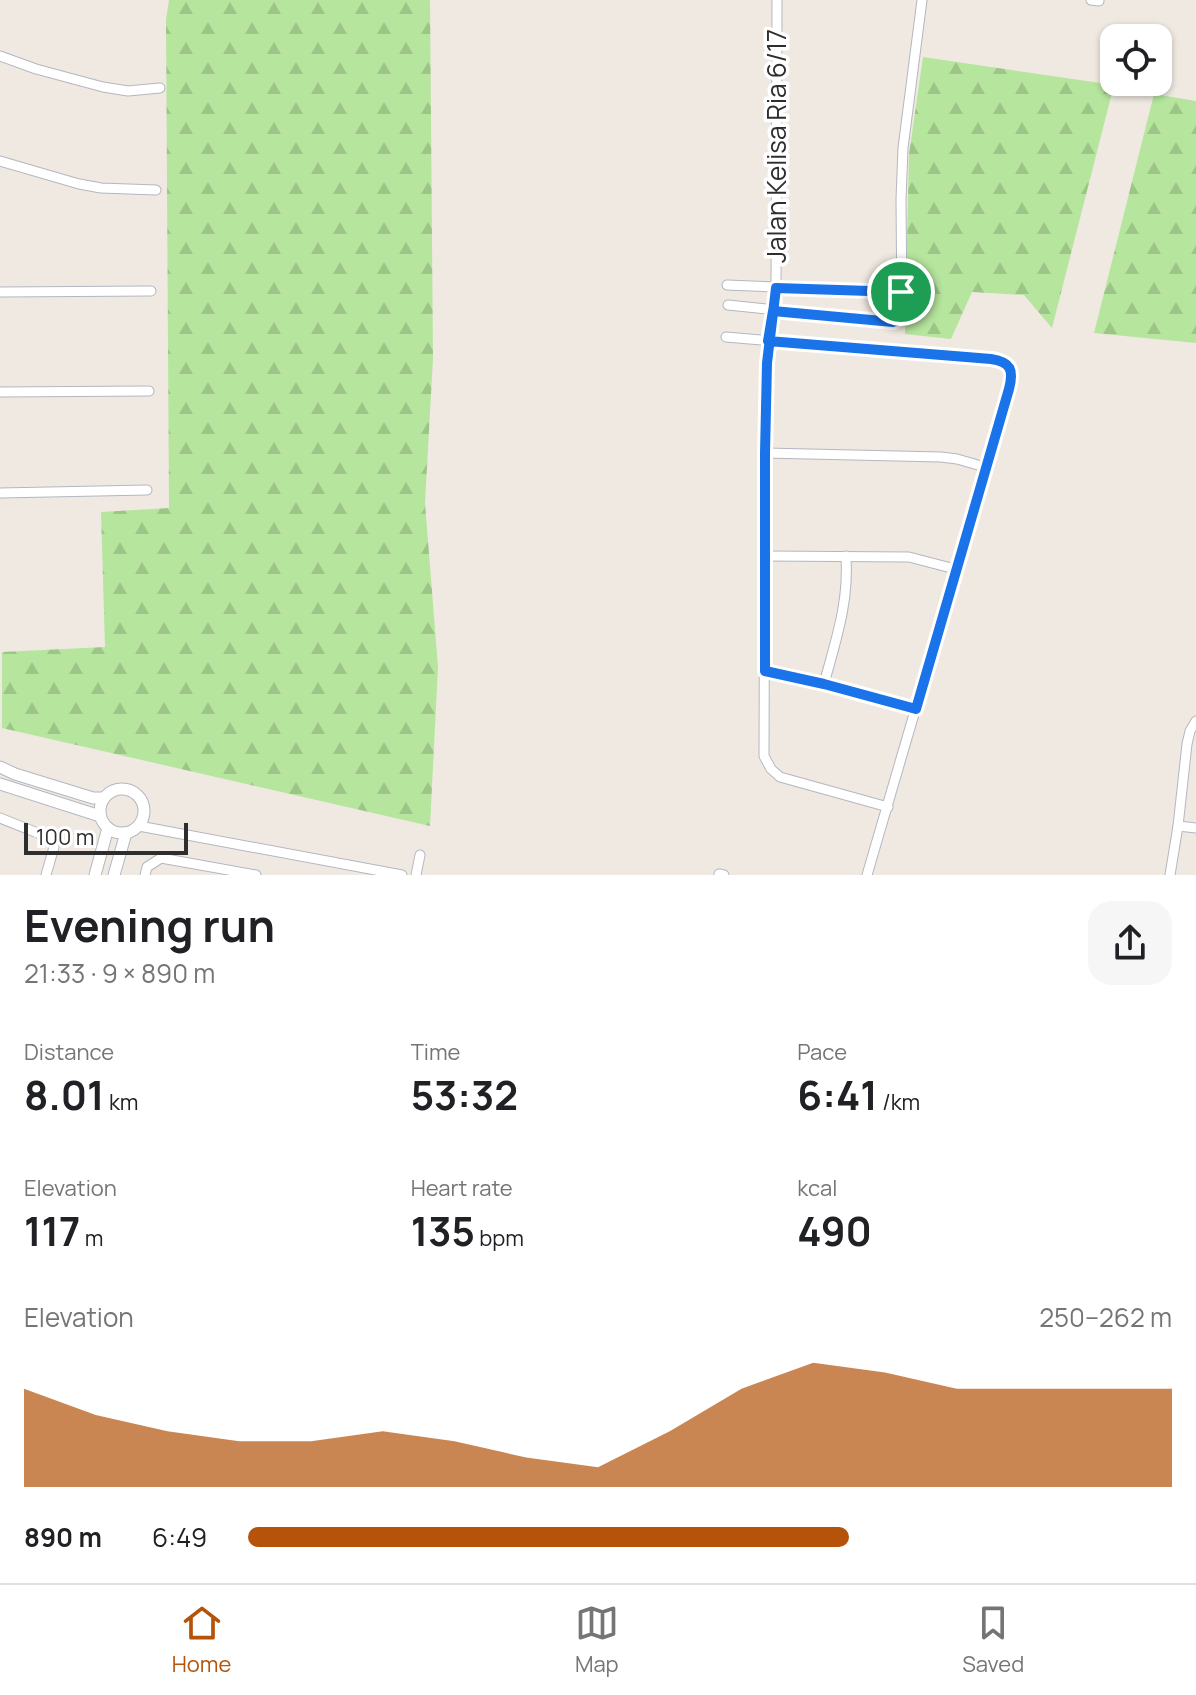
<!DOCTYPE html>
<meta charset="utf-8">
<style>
body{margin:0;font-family:Manrope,sans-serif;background:#f6f6f6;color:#202124;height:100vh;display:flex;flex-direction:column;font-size:30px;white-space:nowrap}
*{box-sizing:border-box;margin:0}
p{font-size:26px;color:#757577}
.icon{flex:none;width:44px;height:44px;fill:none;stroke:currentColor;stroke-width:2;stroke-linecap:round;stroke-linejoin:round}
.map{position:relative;height:875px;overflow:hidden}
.side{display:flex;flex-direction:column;background:#fff;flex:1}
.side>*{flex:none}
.buttons{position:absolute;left:1100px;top:24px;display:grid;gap:16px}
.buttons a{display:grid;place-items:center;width:72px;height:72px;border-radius:16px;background:#fff;box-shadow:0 2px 6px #0004;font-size:40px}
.scale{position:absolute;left:24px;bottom:20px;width:164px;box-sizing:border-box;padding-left:8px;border:4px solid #2e2e2e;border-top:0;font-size:22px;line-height:28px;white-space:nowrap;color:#2e2e2e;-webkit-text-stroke:6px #fff;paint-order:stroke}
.pin{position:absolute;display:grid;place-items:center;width:68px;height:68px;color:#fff;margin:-34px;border:4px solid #fff;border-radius:50%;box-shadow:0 2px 8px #0007}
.round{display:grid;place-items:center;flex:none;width:84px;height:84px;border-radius:24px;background:#f6f6f6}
.headline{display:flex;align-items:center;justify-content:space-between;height:136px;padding:0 24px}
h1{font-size:44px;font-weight:700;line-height:60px}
.figures{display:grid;grid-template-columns:repeat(3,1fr);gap:12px;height:136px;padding:8px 24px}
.figures div{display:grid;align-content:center}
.figures b{font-size:40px;font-weight:700}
.figures small{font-size:22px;font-weight:400}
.figures p{font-size:22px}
.chart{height:224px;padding:16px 24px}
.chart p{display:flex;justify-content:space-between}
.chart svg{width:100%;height:144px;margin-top:8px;fill:#b45309;opacity:.7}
ul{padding:0 24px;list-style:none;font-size:26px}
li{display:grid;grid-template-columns:128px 96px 1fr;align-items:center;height:60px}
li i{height:20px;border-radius:10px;background:#b45309}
.dock{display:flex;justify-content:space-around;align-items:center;height:112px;border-top:2px solid #e0e0e0;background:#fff;font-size:22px;color:#757577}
.dock a{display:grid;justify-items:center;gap:4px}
.dock .active{color:#b45309}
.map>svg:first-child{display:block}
</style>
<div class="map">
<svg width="1196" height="875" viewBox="0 0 1196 875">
<defs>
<pattern id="forest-firs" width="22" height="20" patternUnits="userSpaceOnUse" patternTransform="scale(2)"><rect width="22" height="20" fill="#b6e59e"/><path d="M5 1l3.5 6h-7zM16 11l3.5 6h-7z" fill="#9dc588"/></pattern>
</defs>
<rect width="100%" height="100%" fill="#efe9e1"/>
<g fill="url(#forest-firs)">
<path d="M169,0H430L433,358L425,503L438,667L430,826L2,728V652L105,647L101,512L169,508L166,20Z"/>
<path d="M923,57L1114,85L1052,328L1024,295L972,292L951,339L905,334L909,154Z"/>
<path d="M1154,94L1196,101V343L1094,333Z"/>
</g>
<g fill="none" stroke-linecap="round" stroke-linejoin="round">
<g stroke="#b4b7c1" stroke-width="11">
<g id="minor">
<path d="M777,0L776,288L768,341L765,453L764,756L771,769L780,777L888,807"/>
<path d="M1091,0L1099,1"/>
<path d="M0,56L36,69L103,87L128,91L160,88"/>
<path d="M0,161L79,184L101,188L156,190"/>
<path d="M727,285L901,292"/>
<path d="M0,292L151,291"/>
<path d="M728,305L893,322L899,320L902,315L901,199L903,148L922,0"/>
<path d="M726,337L991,359C1011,362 1014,370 1009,389L867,875"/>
<path d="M0,392L149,391"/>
<path d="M765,453L941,457L957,459L985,467"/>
<path d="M0,493L147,490"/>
<path d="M765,556L909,557L955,569"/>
<path d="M765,671L824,684L916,709"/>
<path d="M824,684C836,639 849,603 846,556"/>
<path d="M0,818L50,838L54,847L46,875"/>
<path d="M139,826L402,875"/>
<path d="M1178,826L1196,828"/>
<path d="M719,874L724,875"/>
<path d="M145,875L147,867L161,858L256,875"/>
<path d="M416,875L420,855"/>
<path d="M1170,875L1178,826L1187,744L1190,731L1196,721"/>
</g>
</g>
<g stroke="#b4b7c1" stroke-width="13">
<g id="tertiary">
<path d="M0,767L15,774L93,798H103"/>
<path d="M0,784L100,816"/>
<circle cx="122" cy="811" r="22"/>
<path d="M95,875L108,828"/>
<path d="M114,875L126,833"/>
</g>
</g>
<use href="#minor" stroke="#fff" stroke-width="9"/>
<use href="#tertiary" stroke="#fff" stroke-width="11"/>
</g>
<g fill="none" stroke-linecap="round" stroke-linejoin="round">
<g stroke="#fff" stroke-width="16">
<path id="route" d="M901,292L776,288L767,363L765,453V671L824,684L916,709L1009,389C1014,370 1011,362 991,359L768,341L773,311L893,322C905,317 901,304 901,292"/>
</g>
<use href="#route" stroke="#1a73e8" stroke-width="10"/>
</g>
<g text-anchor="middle" stroke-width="7" stroke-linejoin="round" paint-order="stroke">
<g font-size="26" fill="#2e2e2e" stroke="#fff">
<text transform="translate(777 146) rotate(-90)" y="9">Jalan Kelisa Ria 6/17</text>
</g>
</g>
</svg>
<div class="buttons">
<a><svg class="icon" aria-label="locate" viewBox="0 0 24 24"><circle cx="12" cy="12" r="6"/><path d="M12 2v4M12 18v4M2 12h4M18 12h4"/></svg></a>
</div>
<div class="scale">100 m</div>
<div class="pin" style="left:901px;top:292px;background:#1e9e55"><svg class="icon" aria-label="arrive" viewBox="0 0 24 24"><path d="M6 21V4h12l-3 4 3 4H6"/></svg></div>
</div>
<section class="side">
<div class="headline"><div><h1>Evening run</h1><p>21:33 · 9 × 890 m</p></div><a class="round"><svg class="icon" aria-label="share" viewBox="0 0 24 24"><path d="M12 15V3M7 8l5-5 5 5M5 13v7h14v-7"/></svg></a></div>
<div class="figures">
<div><p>Distance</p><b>8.01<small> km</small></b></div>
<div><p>Time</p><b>53:32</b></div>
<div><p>Pace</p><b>6:41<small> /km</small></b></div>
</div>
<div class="figures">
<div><p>Elevation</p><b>117<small> m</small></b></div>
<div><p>Heart rate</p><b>135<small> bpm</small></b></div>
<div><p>kcal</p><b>490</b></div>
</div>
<div class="chart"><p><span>Elevation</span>250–262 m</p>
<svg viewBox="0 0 160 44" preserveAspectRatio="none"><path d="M0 44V14L10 22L20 27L30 30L40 30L50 27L60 30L70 35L80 38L90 27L100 14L110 6L120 9L130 14L140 14L150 14L160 14V44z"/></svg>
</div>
<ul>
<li><b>890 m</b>6:49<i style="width:65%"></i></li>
</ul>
</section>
<nav class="dock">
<a class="active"><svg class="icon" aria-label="home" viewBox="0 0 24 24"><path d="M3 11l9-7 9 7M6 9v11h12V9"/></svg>Home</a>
<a><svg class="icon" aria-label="map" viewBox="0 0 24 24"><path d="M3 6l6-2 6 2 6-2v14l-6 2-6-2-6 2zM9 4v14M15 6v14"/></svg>Map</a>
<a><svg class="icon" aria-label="saved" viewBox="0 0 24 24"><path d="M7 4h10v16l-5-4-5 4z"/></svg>Saved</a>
</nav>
